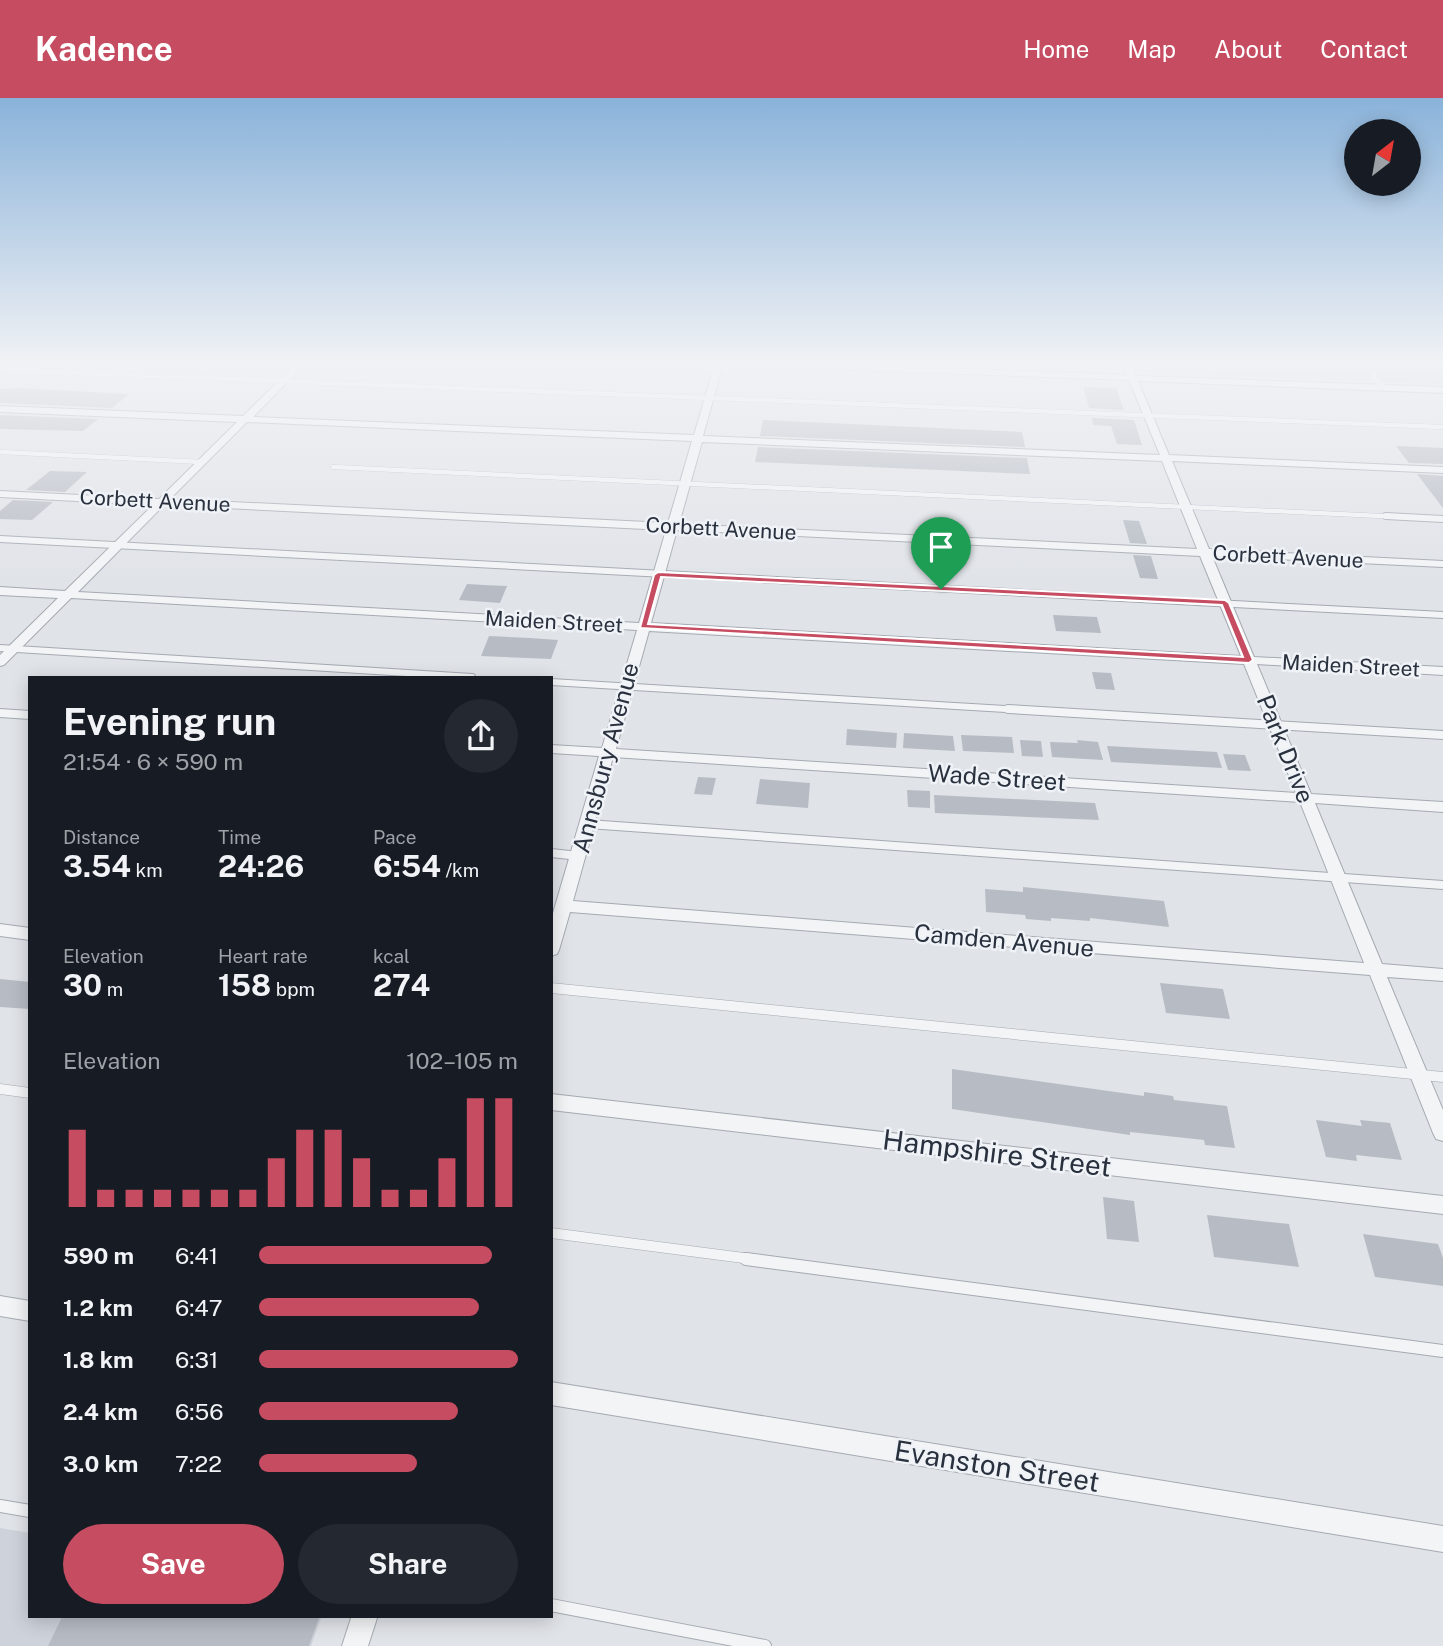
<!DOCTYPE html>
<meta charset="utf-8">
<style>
body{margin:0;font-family:"Public Sans",sans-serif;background:#242831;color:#f1f3f6;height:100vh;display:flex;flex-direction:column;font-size:26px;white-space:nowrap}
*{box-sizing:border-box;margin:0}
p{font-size:23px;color:#9ea1a6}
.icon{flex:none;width:38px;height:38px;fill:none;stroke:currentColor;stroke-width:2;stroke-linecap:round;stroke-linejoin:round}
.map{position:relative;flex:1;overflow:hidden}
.details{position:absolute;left:28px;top:578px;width:525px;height:942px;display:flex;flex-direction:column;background:#171b24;border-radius:0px;box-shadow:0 4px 18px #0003}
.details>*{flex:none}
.needle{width:46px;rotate:31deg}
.controls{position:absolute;left:1344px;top:21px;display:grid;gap:14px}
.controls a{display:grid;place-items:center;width:77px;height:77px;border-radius:50%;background:#171b24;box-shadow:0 4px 18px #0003;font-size:35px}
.pin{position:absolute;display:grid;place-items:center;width:60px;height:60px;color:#fff;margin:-72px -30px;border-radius:50% 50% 50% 0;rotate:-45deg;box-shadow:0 0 7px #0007}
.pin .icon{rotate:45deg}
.round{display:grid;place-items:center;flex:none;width:74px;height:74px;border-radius:37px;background:#242831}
.headline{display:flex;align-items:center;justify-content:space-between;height:119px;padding:0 35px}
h1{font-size:38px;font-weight:700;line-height:52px}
.metrics{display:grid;grid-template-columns:repeat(3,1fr);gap:10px;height:119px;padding:7px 35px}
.metrics div{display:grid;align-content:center}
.metrics b{font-size:30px;font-weight:700}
.metrics small{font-size:19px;font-weight:400}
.metrics p{font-size:19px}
.chart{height:196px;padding:14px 35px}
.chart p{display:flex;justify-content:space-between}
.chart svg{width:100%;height:126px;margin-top:7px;stroke:#c64c61;stroke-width:6}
.cta{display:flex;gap:14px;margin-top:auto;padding:14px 35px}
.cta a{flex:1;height:80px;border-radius:42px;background:#c64c61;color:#fff;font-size:28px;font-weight:700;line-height:80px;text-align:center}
.cta a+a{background:#242831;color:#f1f3f6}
ul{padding:0 35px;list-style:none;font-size:23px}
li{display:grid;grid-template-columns:112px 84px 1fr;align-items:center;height:52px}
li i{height:18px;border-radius:9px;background:#c64c61}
header{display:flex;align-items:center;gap:42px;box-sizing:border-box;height:98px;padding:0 35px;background:#c64c61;color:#fff}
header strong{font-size:33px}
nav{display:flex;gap:38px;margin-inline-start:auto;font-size:24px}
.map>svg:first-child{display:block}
</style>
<header>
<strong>Kadence</strong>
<nav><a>Home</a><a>Map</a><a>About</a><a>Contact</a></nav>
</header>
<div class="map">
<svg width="1443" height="1548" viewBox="0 0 1443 1548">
<rect width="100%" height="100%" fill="#e0e3e8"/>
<g fill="#ced2da">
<path d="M1142,266H1443V286L1146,275Z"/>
<path d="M0,1430L30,1435V1517H322L311,1548H0Z"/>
</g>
<g fill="#b7bcc4">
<path d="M1083,289L1116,290L1124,312L1089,310Z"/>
<path d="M0,291L17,290L129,296L112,310L0,305Z"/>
<path d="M0,317L98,321L83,333L0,331Z"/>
<path d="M1092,320L1134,322L1142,347L1117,346L1111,328L1093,327Z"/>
<path d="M763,322L1022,334L1025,349L760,338Z"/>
<path d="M1396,348L1443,350V366L1409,365Z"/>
<path d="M758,349L1027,360L1030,376L755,364Z"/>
<path d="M50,373L87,374L65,394L26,392Z"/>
<path d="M1417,376L1443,378V410Z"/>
<path d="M13,402L53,404L32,422L0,421V413Z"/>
<path d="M1123,422L1139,423L1147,446L1130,445Z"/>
<path d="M1133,457L1151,458L1158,481L1140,480Z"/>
<path d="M467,486L484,487L507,488L500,505L459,502Z"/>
<path d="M1053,517L1097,519L1101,535L1056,533Z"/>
<path d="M489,538L530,540L558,542L551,561L481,558Z"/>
<path d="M1092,574L1111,575L1115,592L1096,591Z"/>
<path d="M847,631L897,635L896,650L846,647Z"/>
<path d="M904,635L953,638L955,653L903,650Z"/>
<path d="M961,637L1012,639L1014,655L963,653Z"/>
<path d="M1020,642L1041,643L1043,659L1022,658Z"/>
<path d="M1077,642L1098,644L1103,662L1052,659L1050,644L1078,645Z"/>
<path d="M1107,648L1217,654L1222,670L1111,664Z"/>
<path d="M1223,656L1245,657L1251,673L1228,672Z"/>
<path d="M698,679L716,680L712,697L694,696Z"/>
<path d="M760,681L810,685L808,710L756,706Z"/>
<path d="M907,692L930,693V710L908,709Z"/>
<path d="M934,697L1095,705L1099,722L935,715Z"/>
<path d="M1023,789L1164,803L1169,829L1090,820V823L1051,820V823L1026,821L1025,817L986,814L985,791L1023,794Z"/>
<path d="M0,881L30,884V911L0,909Z"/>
<path d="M1160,885L1223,891L1230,921L1166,915Z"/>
<path d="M952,971L1144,998V994L1173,998L1174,1002L1227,1008L1235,1050L1205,1047L1204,1042L1130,1034V1037L952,1011Z"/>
<path d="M1316,1022L1362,1028L1360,1022L1390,1025L1402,1062L1356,1057L1357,1063L1326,1059Z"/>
<path d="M1103,1099L1134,1103L1139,1144L1107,1141Z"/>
<path d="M1207,1117L1289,1126L1299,1169L1214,1159Z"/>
<path d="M1363,1136L1438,1146L1443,1160V1188L1375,1179Z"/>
<path d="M63,1517H320L309,1548H48Z"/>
</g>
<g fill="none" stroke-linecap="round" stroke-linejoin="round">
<g stroke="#a5aab2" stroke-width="5">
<g id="lane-far4">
<path d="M0,272L1443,329"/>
<path d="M1375,276L1372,278L1385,290"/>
<path d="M0,354L202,364"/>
<path d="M333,369L1423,420"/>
</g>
</g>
<g stroke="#a5aab2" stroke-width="8">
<g id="lane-far3">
<path d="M1386,418L1443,421"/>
<path d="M0,441L1443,517"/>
<path d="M0,550L472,579"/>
<path d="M551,584L1038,613"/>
</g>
</g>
<g stroke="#a5aab2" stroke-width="10">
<g id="lane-far2">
<path d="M1008,611L1443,637"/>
<path d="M588,726L1443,787"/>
<path d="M551,755L579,758"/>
</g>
</g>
<g stroke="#a5aab2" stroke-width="11">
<g id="lane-far1">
<path d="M551,890L1443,979"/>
<path d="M0,991L30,995"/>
<path d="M551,1135L759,1162"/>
</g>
</g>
<g stroke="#a5aab2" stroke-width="14">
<g id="lane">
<path d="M746,1161L1443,1253"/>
<path d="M0,1408L30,1413"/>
<path d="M551,1507L765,1548"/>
</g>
</g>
<g stroke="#a5aab2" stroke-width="2">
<g id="street">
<path d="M296,266H305L253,319L694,337L715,266H723L703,338L1160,357L1129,282L771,269L767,266H843L1127,277L1123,266H1131L1136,278L1443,289V295L1138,283L1169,357L1443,369V375L1172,363L1209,451L1443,463V469L1212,458L1254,559L1443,569V577L1257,566L1311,696L1443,704V714L1315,705L1382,866L1443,871V883L1387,879L1443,1012V1043L1436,1041L1433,1035L1370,877L570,814L559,852L557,856L551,858V822L599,658L551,655V647L602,650L637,532L71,500L4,567L0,568V557L58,500L0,497V489L65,493L153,407L0,399V393L159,401L237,324L0,314V308L243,318ZM247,324L692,343L668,425L170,401ZM702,344L1162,363L1197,451L679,426ZM164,407L666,432L639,525L78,494ZM677,432L1200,458L1241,558L651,525ZM649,533L1244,566L1296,695L616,651ZM613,659L1300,704L1364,865L573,803Z"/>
<path d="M0,611L30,613V621L0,619Z"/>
<path d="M0,826L30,830V842L0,838Z"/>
<path d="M551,996L1443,1098V1116L551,1012Z"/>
<path d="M0,1198L30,1203V1223L0,1218Z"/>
<path d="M551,1284L1443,1428V1454L551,1307Z"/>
<path d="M352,1517H378L368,1548H342Z"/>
</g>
</g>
<use href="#lane-far4" stroke="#f2f4f6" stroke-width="4.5"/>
<use href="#lane-far3" stroke="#f2f4f6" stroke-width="6"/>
<use href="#lane-far2" stroke="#f2f4f6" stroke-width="8"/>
<use href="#lane-far1" stroke="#f2f4f6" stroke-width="10"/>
<use href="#lane" stroke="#f2f4f6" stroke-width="12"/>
<use href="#street" fill="#f2f4f6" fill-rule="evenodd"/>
</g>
<linearGradient id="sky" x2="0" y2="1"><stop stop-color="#8ab3da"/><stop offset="0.55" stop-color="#f1f2f5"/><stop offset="1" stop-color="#f1f2f5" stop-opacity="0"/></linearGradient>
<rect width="1443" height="483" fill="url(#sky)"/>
<path fill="#c64c61" stroke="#fff" stroke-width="2" fill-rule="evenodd" d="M658,474L1225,502L1229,505L1253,562L1249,565L640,530L654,477ZM661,479L1222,507L1243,559L648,526Z"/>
<g text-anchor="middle" stroke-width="5" stroke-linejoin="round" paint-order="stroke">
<g font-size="21" fill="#29313e" stroke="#eff2f6">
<text transform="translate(155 403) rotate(3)" y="7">Corbett Avenue</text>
<text transform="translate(721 431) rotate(3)" y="7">Corbett Avenue</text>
<text transform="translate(1288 459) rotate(3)" y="7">Corbett Avenue</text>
<text transform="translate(554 524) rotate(3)" y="7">Maiden Street</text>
<text transform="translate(1351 568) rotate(3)" y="7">Maiden Street</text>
</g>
<g font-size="24" fill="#29313e" stroke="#eff2f6">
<text transform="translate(1285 651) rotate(68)" y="8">Park Drive</text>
<text transform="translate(606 660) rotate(-75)" y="8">Annsbury Avenue</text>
<text transform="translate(997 680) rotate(4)" y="8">Wade Street</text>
<text transform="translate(1004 843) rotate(5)" y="8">Camden Avenue</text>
</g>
<g font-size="28" fill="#29313e" stroke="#eff2f6">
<text transform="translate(997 1055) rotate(7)" y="10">Hampshire Street</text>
<text transform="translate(997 1368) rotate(9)" y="10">Evanston Street</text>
</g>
</g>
</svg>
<div class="controls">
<a><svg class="needle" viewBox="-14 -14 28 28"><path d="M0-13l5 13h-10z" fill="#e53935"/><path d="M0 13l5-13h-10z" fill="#9ea1a6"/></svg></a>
</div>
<div class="pin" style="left:941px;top:491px;background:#1e9e55"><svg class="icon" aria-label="arrive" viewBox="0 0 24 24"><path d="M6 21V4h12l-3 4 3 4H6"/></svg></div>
<section class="details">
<div class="headline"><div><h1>Evening run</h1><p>21:54 · 6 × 590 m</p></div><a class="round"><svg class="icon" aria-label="share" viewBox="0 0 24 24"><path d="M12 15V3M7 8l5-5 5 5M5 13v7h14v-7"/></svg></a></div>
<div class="metrics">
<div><p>Distance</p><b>3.54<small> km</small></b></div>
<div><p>Time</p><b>24:26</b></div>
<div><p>Pace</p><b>6:54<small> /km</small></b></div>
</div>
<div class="metrics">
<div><p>Elevation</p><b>30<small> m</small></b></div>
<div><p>Heart rate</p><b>158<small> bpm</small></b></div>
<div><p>kcal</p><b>274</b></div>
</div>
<div class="chart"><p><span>Elevation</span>102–105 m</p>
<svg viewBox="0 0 160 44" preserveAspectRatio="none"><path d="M5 44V17M15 44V38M25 44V38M35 44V38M45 44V38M55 44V38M65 44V38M75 44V27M85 44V17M95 44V17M105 44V27M115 44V38M125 44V38M135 44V27M145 44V6M155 44V6"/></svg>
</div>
<ul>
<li><b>590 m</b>6:41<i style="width:90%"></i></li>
<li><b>1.2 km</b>6:47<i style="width:85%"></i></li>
<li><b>1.8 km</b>6:31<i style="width:100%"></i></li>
<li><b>2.4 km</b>6:56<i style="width:77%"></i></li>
<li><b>3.0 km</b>7:22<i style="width:61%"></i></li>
</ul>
<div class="cta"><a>Save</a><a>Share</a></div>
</section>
</div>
